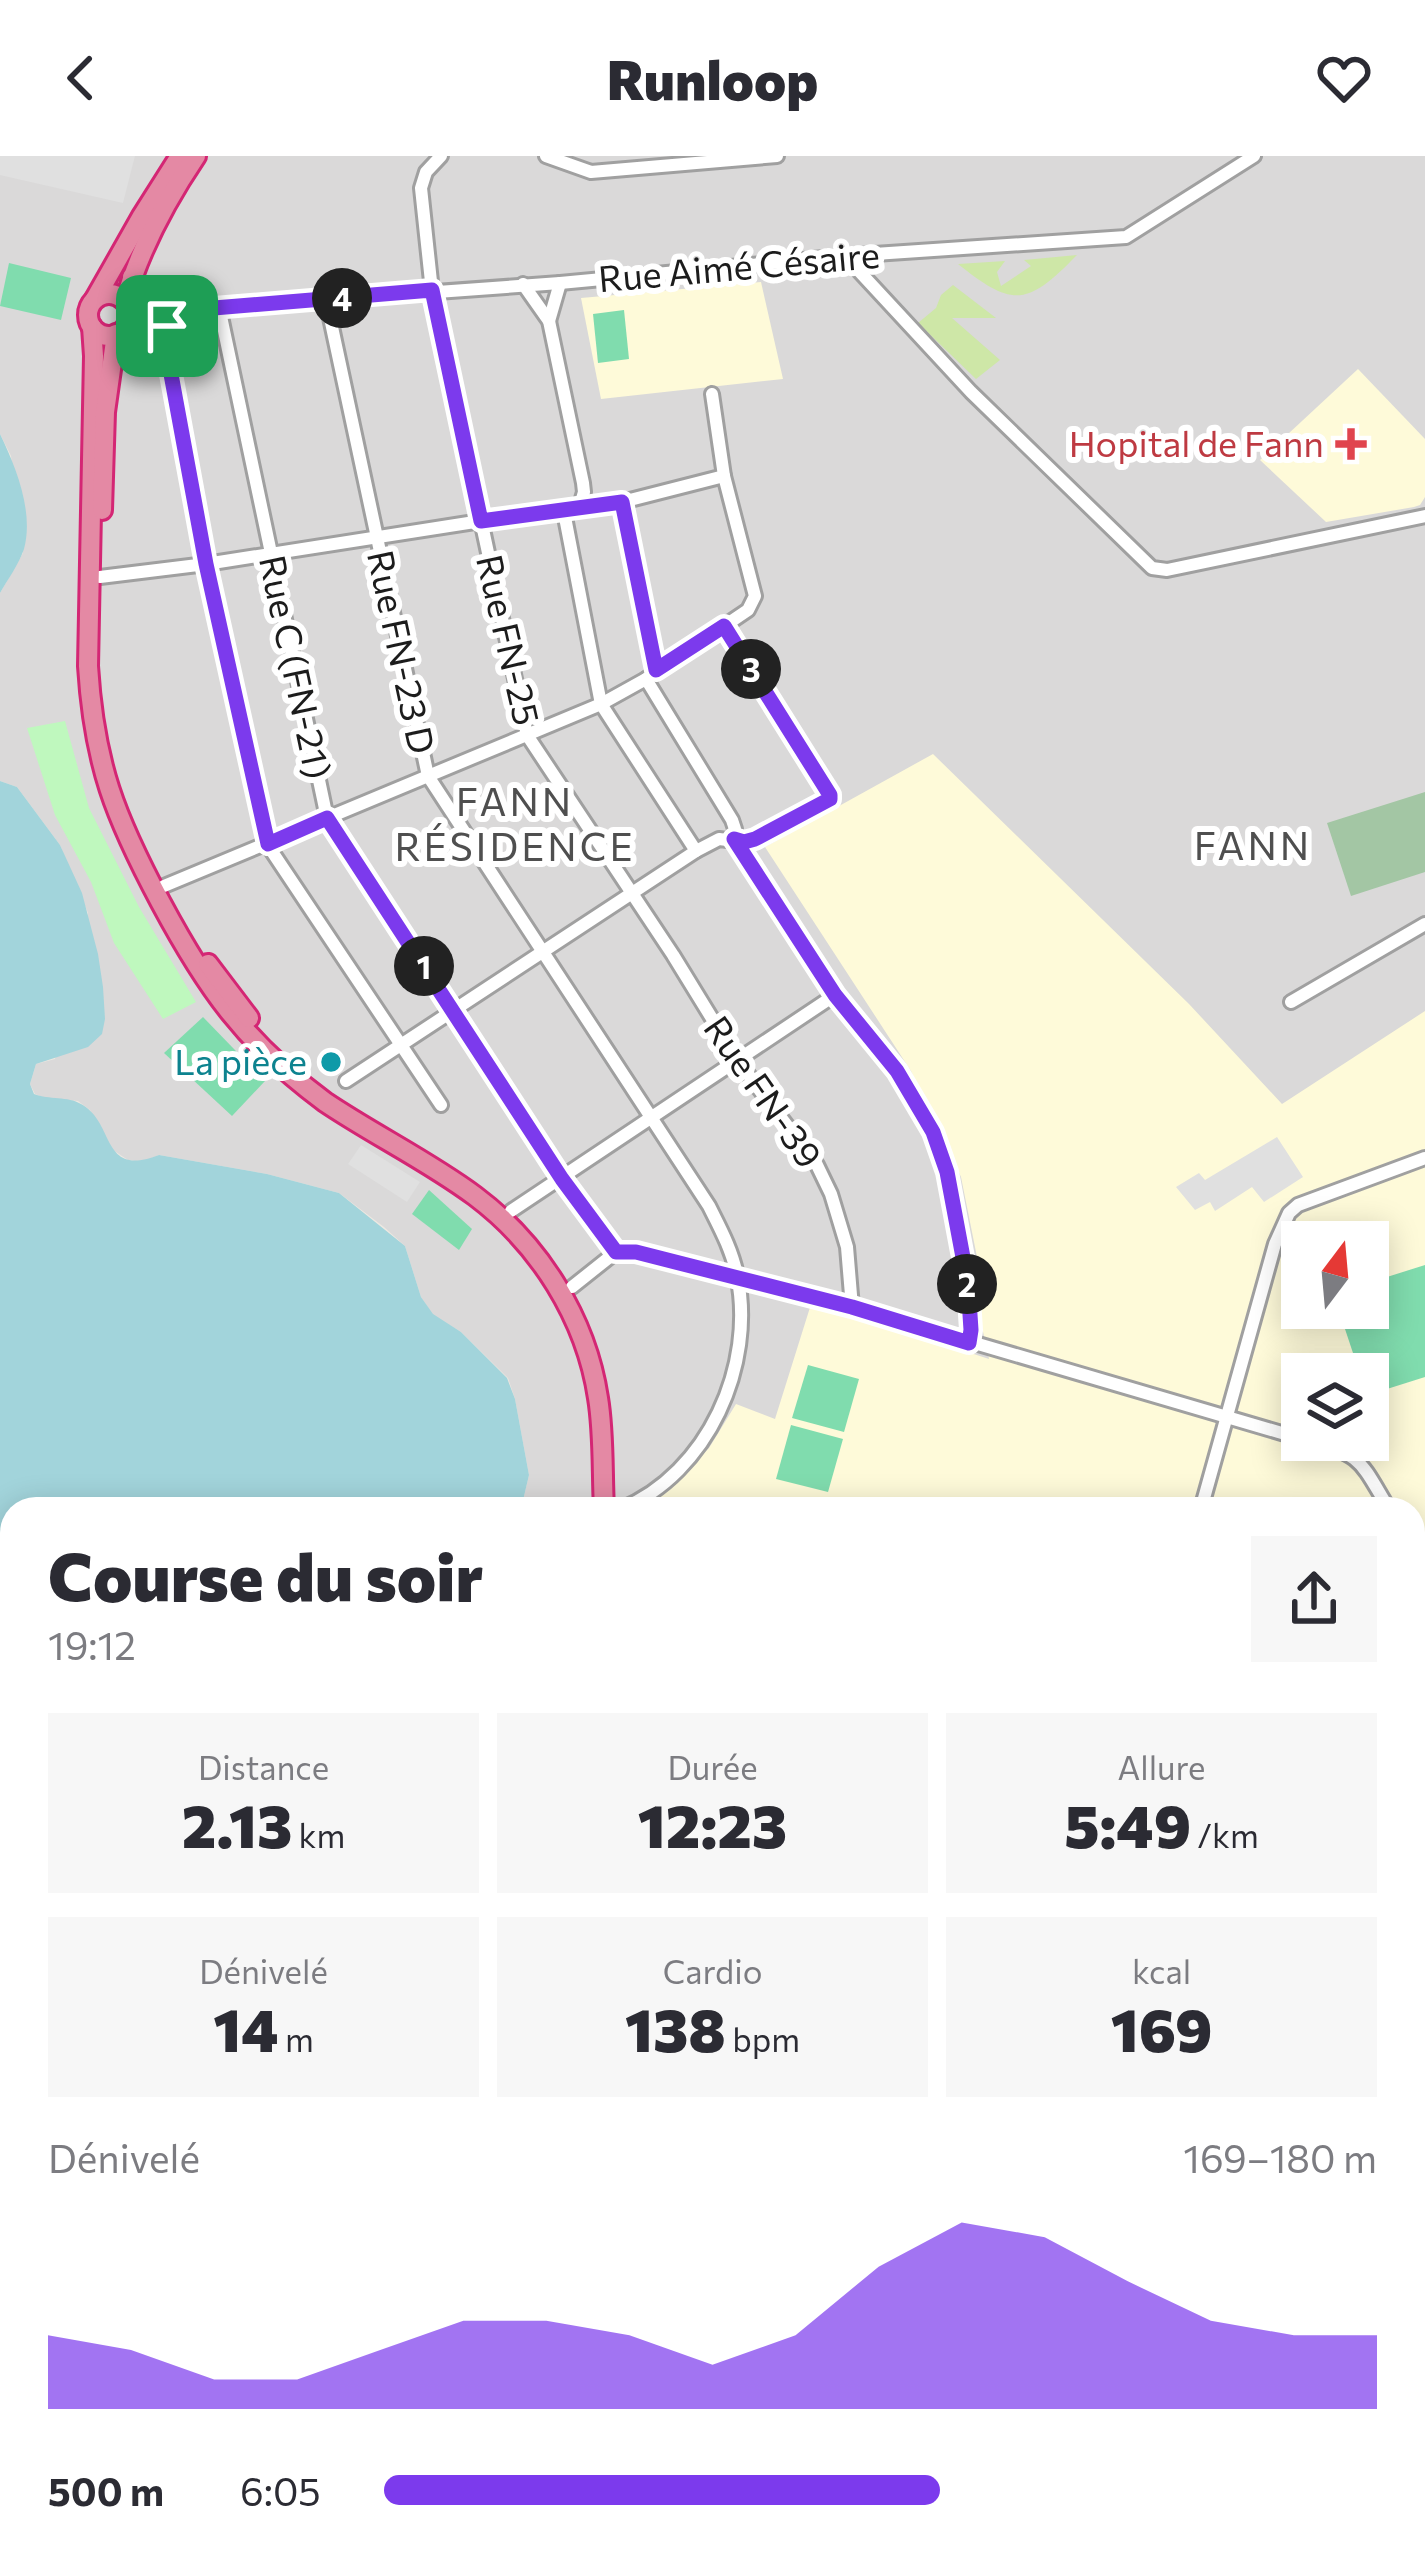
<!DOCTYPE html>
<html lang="fr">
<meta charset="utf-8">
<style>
body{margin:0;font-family:Commissioner,sans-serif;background:#f7f7f7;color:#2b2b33;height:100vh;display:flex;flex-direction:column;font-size:45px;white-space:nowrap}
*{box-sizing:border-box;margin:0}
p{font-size:39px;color:#7c7c81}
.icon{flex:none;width:66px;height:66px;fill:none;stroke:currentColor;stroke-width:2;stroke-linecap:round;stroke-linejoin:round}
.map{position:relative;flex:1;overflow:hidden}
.panel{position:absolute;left:0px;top:1341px;width:1425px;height:1062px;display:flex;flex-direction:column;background:#fff;border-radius:36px 36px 0 0;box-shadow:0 6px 30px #0003}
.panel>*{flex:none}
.needle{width:78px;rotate:16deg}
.buttons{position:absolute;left:1281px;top:1065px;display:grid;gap:24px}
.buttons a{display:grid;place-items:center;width:108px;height:108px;border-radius:0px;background:#fff;box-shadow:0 6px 30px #0003;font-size:60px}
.pin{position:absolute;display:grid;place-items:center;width:102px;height:102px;color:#fff;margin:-51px;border-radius:24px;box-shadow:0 6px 18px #0006}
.km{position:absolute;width:60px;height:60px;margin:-30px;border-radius:50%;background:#222;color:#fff;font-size:33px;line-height:60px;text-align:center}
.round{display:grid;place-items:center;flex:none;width:126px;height:126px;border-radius:0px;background:#f7f7f7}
.overview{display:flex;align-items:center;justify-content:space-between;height:204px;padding:0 48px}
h1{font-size:66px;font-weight:800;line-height:90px}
.stats{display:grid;grid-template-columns:repeat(3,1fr);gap:18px;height:204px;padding:12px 48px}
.stats div{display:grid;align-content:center;border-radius:0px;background:#f7f7f7;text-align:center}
.stats b{font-size:60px;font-weight:800}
.stats small{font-size:33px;font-weight:400}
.stats p{font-size:33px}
.chart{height:336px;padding:24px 48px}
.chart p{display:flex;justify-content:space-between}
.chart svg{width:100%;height:216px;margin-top:12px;fill:#7c3aed;opacity:.7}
ul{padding:0 48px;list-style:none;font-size:39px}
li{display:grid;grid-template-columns:192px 144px 1fr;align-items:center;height:90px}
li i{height:30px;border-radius:15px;background:#7c3aed}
header{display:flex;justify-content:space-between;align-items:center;height:156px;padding:0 48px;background:#fff;font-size:54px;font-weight:800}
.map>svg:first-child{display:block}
</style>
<header><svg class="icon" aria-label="back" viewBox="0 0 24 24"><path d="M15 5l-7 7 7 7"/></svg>Runloop<svg class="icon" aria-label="heart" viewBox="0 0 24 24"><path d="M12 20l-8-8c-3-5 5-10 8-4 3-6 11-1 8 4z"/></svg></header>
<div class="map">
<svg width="1425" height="2403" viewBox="0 0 1425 2403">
<rect width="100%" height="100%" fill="#ede8e1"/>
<path fill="#dad9d9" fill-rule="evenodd" d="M0,0H1425V2403H294L292,2391H1413V1353H521L529,1319L515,1243L508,1222L461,1176L433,1159L421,1141L405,1090L384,1071L339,1037L267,1018L159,999L142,1006L128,1004L110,992L90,954L78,945L45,942L35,938L30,928L36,908L55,903L88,757L60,689L17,631L0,625V437L23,397L11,300L0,278ZM1302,1086H1368V1152H1302ZM1302,1218H1368V1284H1302Z"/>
<g fill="#fefad9" fill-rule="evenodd">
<path d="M761,126L783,223L601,243L581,142Z"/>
<path d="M1358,213L1425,283V341L1420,349L1414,351L1326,366L1260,304Z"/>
<path d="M933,598L1189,848L1282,948L1425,855V2403H1321L1280,2391H1413V1353H640L676,1324L709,1292L736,1248L775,1263L812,1145L989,1203L982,1171L980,1116L961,1021L911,915L765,691ZM1302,1086H1368V1152H1302ZM1302,1218H1368V1284H1302Z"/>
<path d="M603,2391H810L807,2403H602Z"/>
</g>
<g fill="#cee7a7">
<path d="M1077,99C1028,149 1014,153 958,108L1005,105L997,116L1001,130L1031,110L1024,104Z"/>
<path d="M953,129L996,162H952L1000,204L976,223L918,167L936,152L941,139Z"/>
</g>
<path fill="#a3c6a4" d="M1425,636V716L1351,740L1327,667Z"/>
<path fill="#bff8be" d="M65,565L89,652L139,751L196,846L163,863L114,787L91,726L55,659L27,572Z"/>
<g fill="#80dcae">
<path d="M9,107L71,122L61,164L0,150Z"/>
<path d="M624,154L629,203L598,207L593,158Z"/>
<path d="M203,861L265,925L232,960L164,897Z"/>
<path d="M429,1034L472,1073L459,1094L412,1058Z"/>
<path d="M1425,1109V1221L1368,1239V1218H1360L1338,1152H1368V1127Z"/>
<path d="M808,1209L859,1223L844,1276L792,1262Z"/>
<path d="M791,1269L843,1283L828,1336L776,1323Z"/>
</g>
<g fill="#e0e0e0">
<path d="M0,0H135L123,47L0,19Z"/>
<path d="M1277,981L1303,1021L1264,1046L1252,1031L1215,1055L1210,1046L1195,1054L1176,1031L1199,1017L1205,1024Z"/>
<path d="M361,989L420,1026L407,1046L348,1008Z"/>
</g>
<g fill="#a2d4db">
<path d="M0,278C16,311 34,356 24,393C19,408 8,423 0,437Z"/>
<path d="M0,625L17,631L60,689L82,737L98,798L103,831L105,863L102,878L88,891L36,908L30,928L34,938C49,944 68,940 81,948C116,967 100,1022 159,999L267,1018L339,1037L405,1090L421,1141L433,1158L461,1176L507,1222L515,1243L529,1319L521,1353H12V2391H292L294,2403H0Z"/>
</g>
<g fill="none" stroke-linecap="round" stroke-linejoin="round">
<g stroke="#a0a0a0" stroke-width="18">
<g id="minor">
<path d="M441,0L426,16L421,32L432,135L527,579L673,799L738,905L817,1009L831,1038L847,1091L852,1151"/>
<path d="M546,0L591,16L777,0"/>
<path d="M845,100L971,236L1152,412L1167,414L1425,360"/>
<path d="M523,128L549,165L583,327L584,336L579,353"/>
<path d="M326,143L428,620L709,1050C720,1072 732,1094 737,1119C756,1209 708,1317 621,1353"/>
<path d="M128,151L190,154L560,127L845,100L1126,81L1254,0"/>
<path d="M219,151L327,662L562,1023L616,1096"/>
<path d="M160,153L167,169L168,202L206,408L267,688L441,949"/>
<path d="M549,165L560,127"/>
<path d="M123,174L155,176L172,166"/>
<path d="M622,346L657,514"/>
<path d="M564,356L601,548L696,695"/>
<path d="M100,421L206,408L481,365L564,356L622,346L724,320"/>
<path d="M646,523L732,664L735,673L734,683L835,839L897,915L933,976L947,1016L968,1128L969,1187"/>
<path d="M164,730L601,548L646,523L748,454L755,440L724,320L712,238"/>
<path d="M1291,846L1425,768"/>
<path d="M346,925L696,695L719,683L744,686L755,683L830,643V639L724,470"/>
<path d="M511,1055L835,839"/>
<path d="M616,1096H636L852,1151L1302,1283"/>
<path d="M572,1131L616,1096"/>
<path d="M1307,1284C1363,1299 1360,1305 1389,1353"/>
<path d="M1201,1353L1275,1088L1289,1057L1298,1049L1425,1002"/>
<path d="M1413,1392L1425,1411"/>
<path d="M1425,1668L1421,1678L1425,1685"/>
<path d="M1413,1745L1425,1702"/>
<path d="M1413,1771L1425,1774"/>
<path d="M1413,2157L1425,2160"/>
<path d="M835,2400L847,2403"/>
<path d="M1273,2402L1275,2403"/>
<path d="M594,2403V2391"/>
<path d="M1024,2403L1027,2391"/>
<path d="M1084,2403L1088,2391"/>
<path d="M1168,2403L1172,2391"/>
<path d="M1234,2403L1238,2391"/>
</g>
</g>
<g stroke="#d42674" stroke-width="24">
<g id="highway">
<path d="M132,121L152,152"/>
<circle cx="109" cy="159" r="21"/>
<path d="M95,143L142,60L180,0"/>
<path d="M125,145C140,92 165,46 196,0"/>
<path d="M92,171L94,200L88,510C94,608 115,661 161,747C207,833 246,888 325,946C374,979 428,1005 475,1040C539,1088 586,1162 598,1242C604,1278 602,1316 604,1353"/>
<path d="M102,354L105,256L116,178"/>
<path d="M208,808L249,862"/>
<path d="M422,2391L423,2403"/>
<path d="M434,2391L436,2403"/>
</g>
</g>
<use href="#minor" stroke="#fff" stroke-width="12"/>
<use href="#highway" stroke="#e489a4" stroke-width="18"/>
</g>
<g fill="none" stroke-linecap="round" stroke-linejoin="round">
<g stroke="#fff" stroke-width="24">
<path id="route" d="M432,134L481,365L622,346L656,514L724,470L830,639V643L755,683L744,686L734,683L835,839L897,915L933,976L947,1016L968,1128L971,1174L969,1187L852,1151L636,1096H616L562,1023L327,662L268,688L206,408L168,202L167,170L160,153L190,154Z"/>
</g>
<use href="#route" stroke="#7c3aed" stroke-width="15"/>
</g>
<path fill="#e0444e" stroke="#fff" stroke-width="4.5" d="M1345 270h12v12h12v12h-12v12h-12v-12h-12v-12h12z"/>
<circle fill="#0f9aa8" stroke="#fff" stroke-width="4.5" cx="331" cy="906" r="12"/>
<g text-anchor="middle" stroke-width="12" stroke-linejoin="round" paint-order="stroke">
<g font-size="36" fill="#1c1c1c" stroke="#fff">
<text transform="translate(739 111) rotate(-5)" y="13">Rue Aimé Césaire</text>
<text transform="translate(508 484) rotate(77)" y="13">Rue FN-25</text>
<text transform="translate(401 496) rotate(78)" y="13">Rue FN-23 D</text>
<text transform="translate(295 511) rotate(78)" y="13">Rue C (FN-21)</text>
<text transform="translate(763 936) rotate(55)" y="13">Rue FN-39</text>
</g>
<g font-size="36" fill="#be3a42" stroke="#fff" text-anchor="end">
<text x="1324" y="301">Hopital de Fann</text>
</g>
<g font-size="36" fill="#0d838f" stroke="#fff" text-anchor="end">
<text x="307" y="919">La pièce</text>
</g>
<g font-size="39" letter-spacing="3" fill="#4f4f4f" stroke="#fff">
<text x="515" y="660">FANN<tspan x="515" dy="45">RÉSIDENCE</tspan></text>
<text x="1253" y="704">FANN</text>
</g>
</g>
</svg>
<div class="buttons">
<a><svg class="needle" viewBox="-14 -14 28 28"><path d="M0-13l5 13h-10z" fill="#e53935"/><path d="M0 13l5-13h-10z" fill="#7c7c81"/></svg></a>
<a><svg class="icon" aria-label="layers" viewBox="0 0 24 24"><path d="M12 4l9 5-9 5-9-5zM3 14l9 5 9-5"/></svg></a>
</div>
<div class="pin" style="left:167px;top:170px;background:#1e9e55"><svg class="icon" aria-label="arrive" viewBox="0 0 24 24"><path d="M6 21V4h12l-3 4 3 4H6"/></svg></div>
<b class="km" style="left:424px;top:810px">1</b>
<b class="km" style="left:967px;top:1128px">2</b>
<b class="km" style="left:751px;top:513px">3</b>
<b class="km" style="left:342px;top:142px">4</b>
<section class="panel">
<div class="overview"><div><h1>Course du soir</h1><p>19:12</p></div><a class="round"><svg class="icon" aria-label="share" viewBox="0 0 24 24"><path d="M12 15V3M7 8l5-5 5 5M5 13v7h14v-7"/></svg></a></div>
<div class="stats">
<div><p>Distance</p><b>2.13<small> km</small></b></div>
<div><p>Durée</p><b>12:23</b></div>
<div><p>Allure</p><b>5:49<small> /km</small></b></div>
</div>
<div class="stats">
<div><p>Dénivelé</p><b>14<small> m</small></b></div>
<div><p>Cardio</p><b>138<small> bpm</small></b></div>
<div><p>kcal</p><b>169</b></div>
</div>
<div class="chart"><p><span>Dénivelé</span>169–180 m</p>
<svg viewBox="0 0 160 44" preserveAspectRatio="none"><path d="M0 44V29L10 32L20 38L30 38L40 32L50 26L60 26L70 29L80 35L90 29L100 15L110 6L120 9L130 18L140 26L150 29L160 29V44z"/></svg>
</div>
<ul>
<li><b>500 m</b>6:05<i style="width:56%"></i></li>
</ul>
</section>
</div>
